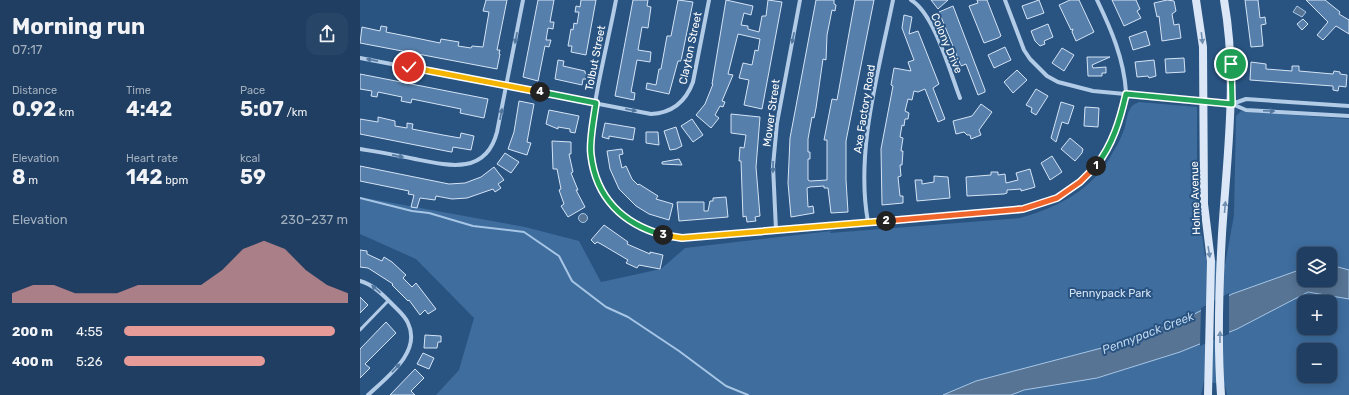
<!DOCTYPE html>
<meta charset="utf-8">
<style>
body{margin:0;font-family:Rubik,sans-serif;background:#274567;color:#f1f3f6;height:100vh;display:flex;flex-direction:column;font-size:15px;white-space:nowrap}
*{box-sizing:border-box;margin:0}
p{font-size:13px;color:#a1aebd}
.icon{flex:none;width:22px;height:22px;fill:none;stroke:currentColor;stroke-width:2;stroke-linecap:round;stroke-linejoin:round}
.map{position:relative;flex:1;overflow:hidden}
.drawer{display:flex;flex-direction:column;background:#1f3e61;width:360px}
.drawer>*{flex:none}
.tools{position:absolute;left:937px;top:247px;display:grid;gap:8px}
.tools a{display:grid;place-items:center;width:40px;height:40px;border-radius:8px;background:#1f3e61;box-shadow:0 2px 10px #0003,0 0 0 1px #3c5776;font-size:20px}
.pin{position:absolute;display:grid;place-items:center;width:34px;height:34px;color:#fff;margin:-17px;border:2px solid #fff;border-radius:50%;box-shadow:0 1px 4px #0007}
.km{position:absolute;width:20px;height:20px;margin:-10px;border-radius:50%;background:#222;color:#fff;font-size:11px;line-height:20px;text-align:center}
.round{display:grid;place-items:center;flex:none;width:42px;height:42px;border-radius:12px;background:#274567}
.overview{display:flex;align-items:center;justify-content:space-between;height:68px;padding:0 12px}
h1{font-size:22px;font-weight:700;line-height:30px}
.metrics{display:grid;grid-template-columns:repeat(3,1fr);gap:6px;height:68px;padding:4px 12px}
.metrics div{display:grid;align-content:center}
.metrics b{font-size:20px;font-weight:700}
.metrics small{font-size:11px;font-weight:400}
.metrics p{font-size:11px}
.chart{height:112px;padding:8px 12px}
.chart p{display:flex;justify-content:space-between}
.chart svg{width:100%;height:72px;margin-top:4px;fill:#e69b98;opacity:.7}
ul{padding:0 12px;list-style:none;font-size:13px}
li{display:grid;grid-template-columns:64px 48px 1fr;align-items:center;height:30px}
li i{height:10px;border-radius:5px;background:#e69b98}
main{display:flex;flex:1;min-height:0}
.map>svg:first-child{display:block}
</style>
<main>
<section class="drawer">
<div class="overview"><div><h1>Morning run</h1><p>07:17</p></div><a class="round"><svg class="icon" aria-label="share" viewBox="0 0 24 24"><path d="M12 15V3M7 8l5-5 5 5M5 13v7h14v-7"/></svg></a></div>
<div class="metrics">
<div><p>Distance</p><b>0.92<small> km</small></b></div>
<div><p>Time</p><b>4:42</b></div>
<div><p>Pace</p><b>5:07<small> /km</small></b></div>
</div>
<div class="metrics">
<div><p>Elevation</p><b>8<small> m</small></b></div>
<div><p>Heart rate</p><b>142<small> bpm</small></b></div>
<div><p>kcal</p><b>59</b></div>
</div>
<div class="chart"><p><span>Elevation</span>230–237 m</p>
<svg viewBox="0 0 160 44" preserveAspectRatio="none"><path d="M0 44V38L10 33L20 33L30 38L40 38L50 38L60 33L70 33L80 33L90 33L100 24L110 11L120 6L130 11L140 24L150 33L160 38V44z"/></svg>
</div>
<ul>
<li><b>200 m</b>4:55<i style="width:94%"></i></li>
<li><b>400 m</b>5:26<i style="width:63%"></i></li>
</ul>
</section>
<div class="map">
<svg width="989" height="395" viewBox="0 0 989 395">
<rect width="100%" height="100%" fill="#295381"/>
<path fill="#3e6d9e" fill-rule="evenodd" d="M779,102L837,107V202L845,256L865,265L874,215L876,116L881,111L989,119V395H867L865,385L844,381L841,395H76L99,370L114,318L56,259L0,234V197L165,227L219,241L241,282L301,269L325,248L471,231L470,233L660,218C699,207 734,189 753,152C758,144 762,136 765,127C766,121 767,114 770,109C772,105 775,104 779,102ZM944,254H970V280H944ZM944,302H970V328H944ZM944,350H970V376H944Z"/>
<g fill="#577494" stroke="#a7c6e6">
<path d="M937,6L946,12L942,17L933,12Z"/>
<circle cx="223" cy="218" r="4.5"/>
<path d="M978,267L989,270V299L948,292L877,329L820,352L737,378L664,390L651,395H583L616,381L753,345L825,319L872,294L942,269H944V280H970V268Z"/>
</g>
<path fill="#295381" d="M869,293V334L840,346L841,308Z"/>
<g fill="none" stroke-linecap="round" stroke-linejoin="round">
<path stroke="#a7c6e6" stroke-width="2" d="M0,198L52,211L69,213L113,226L164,232L199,256L212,281L246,307L268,317L319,351L366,386L388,395"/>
</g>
<g fill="#567fab" stroke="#d5e4f5">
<path d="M126,0H147L137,50H140L139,54H140L137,69L0,43L2,27L20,31L21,26L27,27L26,32L56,38L80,43L81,39L99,42L98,46L111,48L112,46L123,47L129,12L123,11Z"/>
<path d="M178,0H194L190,22H194L193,29L188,28L186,40H191L189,47L185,46L178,81L163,77Z"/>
<path d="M221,0H236L226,55L211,52L212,46H208L211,29L213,30L214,23L217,24L219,12H215L216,6L220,7Z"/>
<path d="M273,0H288L287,6L291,7L288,28L282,27L278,50L291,52L290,62L277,60L271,92L275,93L274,100L255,96Z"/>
<path d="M318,0L333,2L321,61H318L309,94L286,89L287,83L296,85L299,69H301L307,36H311Z"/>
<path d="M366,0L393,6L391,15L384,13L381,25L388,26V29L399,32L402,16H406L408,0L422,2L402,109L384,105L389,80L379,78L383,63L392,65L395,50L398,51L400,39L378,34L368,74L373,75L362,101L365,102L363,107L360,106L355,115L359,118L351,128L336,115L345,104L353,84H352Z"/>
<path d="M456,0H474V4L476,5L475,11L472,10L467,35L466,60L463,59L456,108L454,118L452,117L448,139V152H450V159H448V180L450,181L467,180V140H464L472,99L477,100L495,0H514L486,141V180L488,212L471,213L468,188H464V186L450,187L447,188L448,207L453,206L454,213L431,217L428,183L430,138Z"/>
<path d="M571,0H588L578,9Z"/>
<path d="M617,0H627L641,36L638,38L624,43L609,6L618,3Z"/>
<path d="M679,0L684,13L667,19L662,6Z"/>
<path d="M710,0H719L734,32L716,41L712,32L713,29L711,30L699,5Z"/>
<path d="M752,0H776L780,9L777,11L781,18L764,26Z"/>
<path d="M807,0L814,1L816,11L812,14L814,25L819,24L821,38L802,41L799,16L797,17L794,3Z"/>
<path d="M885,0H898L900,18L905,17L906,24L901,25L903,46L891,47Z"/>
<path d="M946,0H965L980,12L979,14L989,20V34L976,26L963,40L957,35L968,22Z"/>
<path d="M593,6L625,90V92L618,95L606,64L601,66L579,12Z"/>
<path d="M544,15L552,17L549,34L558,31L579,84L573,88L585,119L578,122L565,89L558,92L554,91L552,100L548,99L545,111L549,113L548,119H545L544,126L542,125L540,137L543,138L541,151H543L542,165H540L541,176L538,177L540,196H543V203L522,205L521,149L533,86L531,85L534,68L551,71L548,62L554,60L542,28Z"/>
<path d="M943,19L948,24L942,30L937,24Z"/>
<path d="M688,24L693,37L684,41L685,44L680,46L675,41L671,31Z"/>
<path d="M786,31L790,45L773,50L769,37Z"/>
<path d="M645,47L651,60L634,68L628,55Z"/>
<path d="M702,48L714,55L704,71L692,63Z"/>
<path d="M727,57H750L732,65L733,68L746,67V73H742V76H728Z"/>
<path d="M824,58L825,72L806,73L805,59Z"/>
<path d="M198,60L204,61L203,66L225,71V73L227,74L226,79H223L222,85L195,79Z"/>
<path d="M794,60L796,76L789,78L788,76L777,77L775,62Z"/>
<path d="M891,62L906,64V69L932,71V66H939V71L973,74L974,71L980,72V74L987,75L986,87L979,86L978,91L973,90V86L890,80Z"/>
<path d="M657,70L667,80L653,93L644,82Z"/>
<path d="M0,74L128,99L124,118L100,113L101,109L52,99L51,103L41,101L42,97L18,92L17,97L11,96L12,91L0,89Z"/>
<path d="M676,89L688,96L676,115L671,112L672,108L666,105Z"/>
<path d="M159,101L174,104L167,142L171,143L167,155L148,149L154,132Z"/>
<path d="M701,102L714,106L708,124L702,122L696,142L691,138Z"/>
<path d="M621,104L632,112L619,130L621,135L611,139L610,135H607L604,132L596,134L593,121L612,116Z"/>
<path d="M725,107L739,108L738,127L724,126Z"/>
<path d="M189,110L219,116L215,133L210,132V129L198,127V129L186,124Z"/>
<path d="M371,114L400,117L396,167L400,216L395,217L396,221L387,222L386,216L383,217L381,161H379L380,147L384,148L386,135L371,133Z"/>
<path d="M18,117L35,121V126L47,128V123L53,124L52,129L83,135L100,138L101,133L114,136L111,150L93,147L92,152H91L0,134V119L18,122Z"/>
<path d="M332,119L343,135L333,142L321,126Z"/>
<path d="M245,123L275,128L273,140L249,136V139L242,137Z"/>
<path d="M316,127L322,146L316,149L310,150L304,131Z"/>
<path d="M286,132H298L299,145L286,143Z"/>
<path d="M710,138L723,149L722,153L715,161L701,149Z"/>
<path d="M192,141L211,142V154H209L213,172L211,173L218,190H216L225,207L208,217L201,206L204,204L199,190L201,189L197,169H193Z"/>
<path d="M262,149L263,154L259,155L262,168L266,166L272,179L278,185L279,184L298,196L296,199L313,204L309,220L289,214L276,206L259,189L250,169L247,151Z"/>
<path d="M145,153L159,162L151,173L137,164Z"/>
<path d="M692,156L702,172L690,180L681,163Z"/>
<path d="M319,159L322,165L302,164V162Z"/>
<path d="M0,166L89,184L105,183L121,177L134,167L144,180L138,184L141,188L135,192L133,189L107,198L92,199L76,196L75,200L60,198L57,208L51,207L54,195L48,194L49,191L0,181Z"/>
<path d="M670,169L675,187L672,188L661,191V189L647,190V193L644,194L607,196L606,177L631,175V172H638V175L645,174L646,183L658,180L656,173Z"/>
<path d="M574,176L588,177L590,198L557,201L555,180H562V184L574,182Z"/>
<path d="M366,197L368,217L319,221L317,202H344V211H348L350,201H353V198Z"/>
<path d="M244,225L268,242L267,244L290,254V252L303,255L300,269L279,265L277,268L266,263L268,260L241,244L237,242L235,244L231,240Z"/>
<path d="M0,250L7,251V254L22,261L24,257L32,262L46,275L43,278L52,287L56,283L76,309L68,314L65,310L60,315L49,300L48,301L32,285L33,284L8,268L0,267Z"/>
<path d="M0,297L8,305L0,313Z"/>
<path d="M26,322L36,333L5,364L10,368L0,378V349Z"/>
<path d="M65,335L81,336V342H78L77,348H64Z"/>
<path d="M63,353L74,358L69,369L57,364Z"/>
<path d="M55,369L64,378L51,391L55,395H30Z"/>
</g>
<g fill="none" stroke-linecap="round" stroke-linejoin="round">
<path stroke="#b2cbe6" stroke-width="3" d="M0,330L28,301"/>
<g stroke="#b2cbe6" stroke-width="4">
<path d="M256,0C247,48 231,104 230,153C230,160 233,167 235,174C247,214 283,233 322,237L642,212C699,205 743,179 759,121C762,113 766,101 766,92C764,59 751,29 737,0"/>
<path d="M551,0C574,13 590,72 600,98"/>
<path d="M645,0L664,50L670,59L687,76L698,82L733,91L872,104L886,110L989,116"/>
<path d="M0,58L291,114C312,113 326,101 333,82L349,0"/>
<path d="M872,104L886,99L989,106"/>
<path d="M0,149C18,152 37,155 55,159C89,166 126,175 137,132L163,0"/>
<path d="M508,222C495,151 519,70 533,0"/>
<path d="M416,230L413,166L417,123L440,0"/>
<path d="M0,281C14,285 24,296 34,306C39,311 45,316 48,323C62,352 27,377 8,395"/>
</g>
<g stroke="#dbe7f6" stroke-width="8">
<path d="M836,0L843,47L844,204L851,261L848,395"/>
<path d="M861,395C857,342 859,287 862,234C867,155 878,78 864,0"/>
</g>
</g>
<defs><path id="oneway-solid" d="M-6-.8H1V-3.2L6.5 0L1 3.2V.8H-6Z"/></defs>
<g fill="#52779f">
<use href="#oneway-solid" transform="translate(156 38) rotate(101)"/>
<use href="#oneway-solid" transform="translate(433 38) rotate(102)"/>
<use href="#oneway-solid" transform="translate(12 60) rotate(-169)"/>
<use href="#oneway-solid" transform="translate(271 110) rotate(11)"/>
<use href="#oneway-solid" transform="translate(909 111) rotate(3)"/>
<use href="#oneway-solid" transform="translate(141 114) rotate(-79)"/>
<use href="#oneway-solid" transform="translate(38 156) rotate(11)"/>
<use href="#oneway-solid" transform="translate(413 167) rotate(91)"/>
<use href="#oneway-solid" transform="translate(16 289) rotate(-140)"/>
<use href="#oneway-solid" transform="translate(36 368) rotate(-46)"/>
</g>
<g fill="#708eb0">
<use href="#oneway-solid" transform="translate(842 38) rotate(83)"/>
<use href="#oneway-solid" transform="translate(865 207) rotate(-85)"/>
<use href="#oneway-solid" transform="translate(849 252) rotate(81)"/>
<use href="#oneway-solid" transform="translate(860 337) rotate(-89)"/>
</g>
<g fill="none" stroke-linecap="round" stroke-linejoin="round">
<g stroke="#fff" stroke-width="8">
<path id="split-1" d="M736,166C753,144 760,120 766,94L872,104L871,64"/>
</g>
<g stroke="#fff" stroke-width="8">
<path id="split-2" d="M526,221L663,209L697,198L720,182L736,166"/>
</g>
<g stroke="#fff" stroke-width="8">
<path id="split-3" d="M303,235L322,238L526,221"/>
</g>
<g stroke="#fff" stroke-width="8">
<path id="split-4" d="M180,92L236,103C234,118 229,141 231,155C236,198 263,224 303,235"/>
</g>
<g stroke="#fff" stroke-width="8">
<path id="split-5" d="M49,67L180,92"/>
</g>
<use href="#split-1" stroke="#22a559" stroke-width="5"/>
<use href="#split-2" stroke="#f0652b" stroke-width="5"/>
<use href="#split-3" stroke="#f5b400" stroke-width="5"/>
<use href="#split-4" stroke="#22a559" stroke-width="5"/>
<use href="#split-5" stroke="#f5b400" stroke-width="5"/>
</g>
<g text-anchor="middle" stroke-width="4" stroke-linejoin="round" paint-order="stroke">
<g font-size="11" fill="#fff" stroke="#295381">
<text transform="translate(587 43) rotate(67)" y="4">Colony Drive</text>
<text transform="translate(330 48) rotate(-78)" y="4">Clayton Street</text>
<text transform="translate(235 58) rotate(-79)" y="4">Tolbut Street</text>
<text transform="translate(504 109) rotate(-81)" y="4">Axe Factory Road</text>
<text transform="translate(411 113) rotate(-82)" y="4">Mower Street</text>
<text transform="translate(835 198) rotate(-92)" y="4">Holme Avenue</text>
</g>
<g font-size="11" fill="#d5e4f5" stroke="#295381">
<text x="750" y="297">Pennypack Park</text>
</g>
<g font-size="12" font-style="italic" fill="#bdd5ed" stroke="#295381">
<text transform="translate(788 333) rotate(-21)" y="4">Pennypack Creek</text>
</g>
</g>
</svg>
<div class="tools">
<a><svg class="icon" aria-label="layers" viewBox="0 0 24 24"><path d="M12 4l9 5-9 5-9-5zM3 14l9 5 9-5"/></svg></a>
<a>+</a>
<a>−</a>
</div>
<div class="pin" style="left:871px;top:64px;background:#1e9e55"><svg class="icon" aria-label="arrive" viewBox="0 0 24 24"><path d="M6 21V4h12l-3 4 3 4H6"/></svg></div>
<div class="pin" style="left:49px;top:67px;background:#d93025"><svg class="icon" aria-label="check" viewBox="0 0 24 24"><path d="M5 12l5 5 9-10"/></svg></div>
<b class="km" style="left:736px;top:166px">1</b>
<b class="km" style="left:526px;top:221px">2</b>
<b class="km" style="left:303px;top:235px">3</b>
<b class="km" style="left:180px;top:92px">4</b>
</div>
</main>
